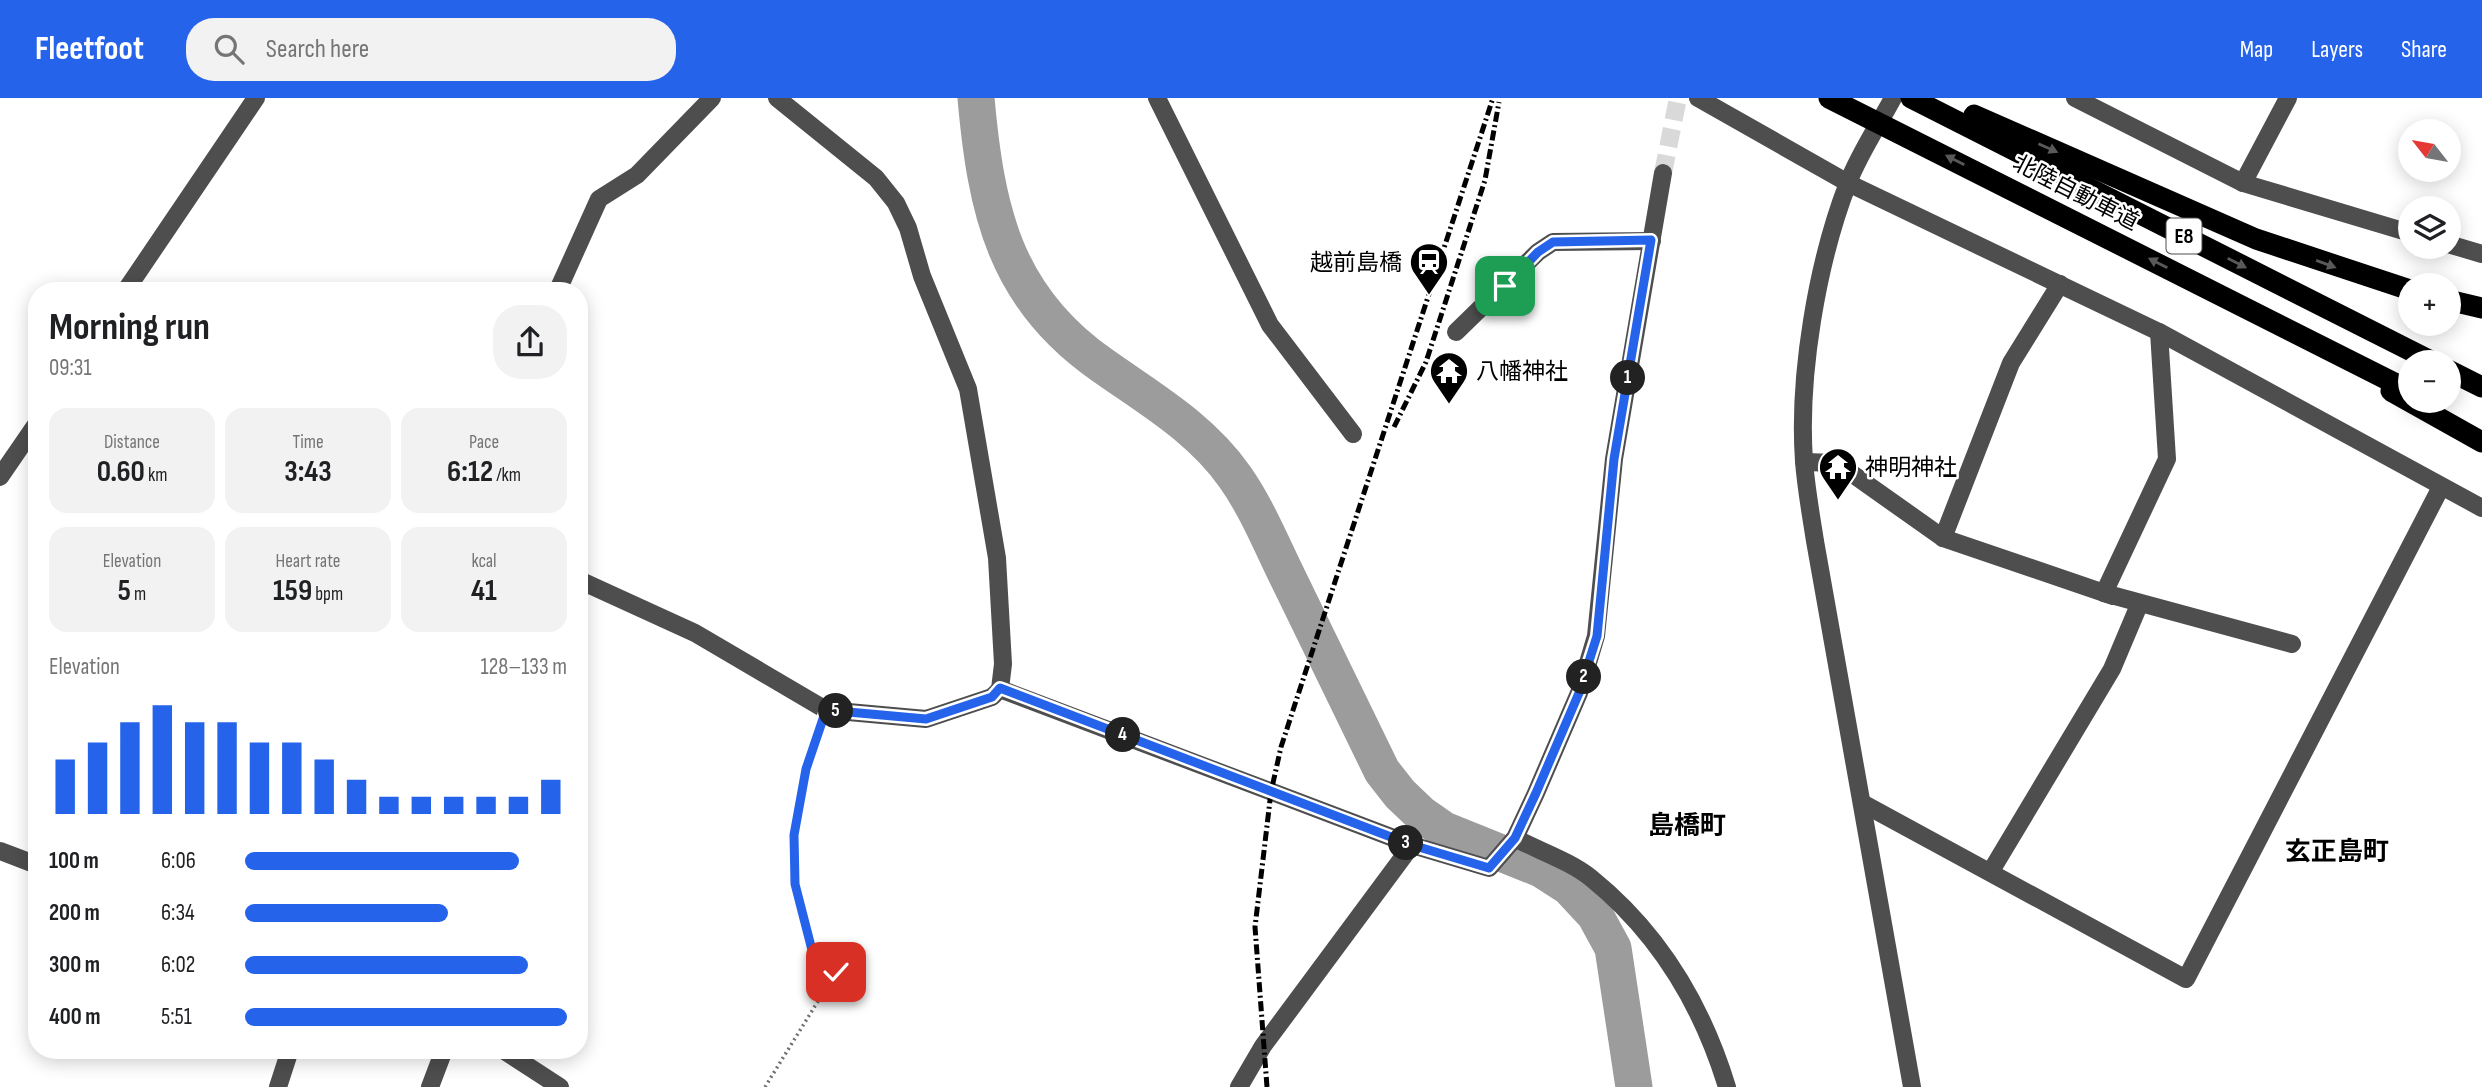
<!DOCTYPE html>
<meta charset="utf-8">
<style>
body{margin:0;font-family:"Sofia Sans Condensed","Noto Sans JP",sans-serif;background:#f2f2f2;color:#202124;height:100vh;display:flex;flex-direction:column;font-size:26px;white-space:nowrap}
*{box-sizing:border-box;margin:0}
p{font-size:23px;color:#757577}
.icon{flex:none;width:38px;height:38px;fill:none;stroke:currentColor;stroke-width:2;stroke-linecap:round;stroke-linejoin:round}
.map{position:relative;flex:1;overflow:hidden}
.sheet{position:absolute;left:28px;top:184px;width:560px;height:777px;display:flex;flex-direction:column;background:#fff;border-radius:28px;box-shadow:0 4px 18px #0003}
.sheet>*{flex:none}
.needle{width:46px;rotate:301deg}
.tools{position:absolute;left:2398px;top:21px;display:grid;gap:14px}
.tools a{display:grid;place-items:center;width:63px;height:63px;border-radius:50%;background:#fff;box-shadow:0 4px 18px #0003;font-size:35px}
.pin{position:absolute;display:grid;place-items:center;width:60px;height:60px;color:#fff;margin:-30px;border-radius:14px;box-shadow:0 4px 10px #0006}
.km{position:absolute;width:35px;height:35px;margin:-18px;border-radius:50%;background:#222;color:#fff;font-size:19px;line-height:35px;text-align:center}
.round{display:grid;place-items:center;flex:none;width:74px;height:74px;border-radius:28px;background:#f2f2f2}
.overview{display:flex;align-items:center;justify-content:space-between;height:119px;padding:0 21px}
h1{font-size:38px;font-weight:700;line-height:52px}
.stats{display:grid;grid-template-columns:repeat(3,1fr);gap:10px;height:119px;padding:7px 21px}
.stats div{display:grid;align-content:center;border-radius:18px;background:#f2f2f2;text-align:center}
.stats b{font-size:30px;font-weight:700}
.stats small{font-size:19px;font-weight:400}
.stats p{font-size:19px}
.chart{height:196px;padding:14px 21px}
.chart p{display:flex;justify-content:space-between}
.chart svg{width:100%;height:126px;margin-top:7px;stroke:#2563eb;stroke-width:6}
ul{padding:0 21px;list-style:none;font-size:23px}
li{display:grid;grid-template-columns:112px 84px 1fr;align-items:center;height:52px}
li i{height:18px;border-radius:9px;background:#2563eb}
header{display:flex;align-items:center;gap:42px;box-sizing:border-box;height:98px;padding:0 35px;background:#2563eb;color:#fff}
header strong{font-size:33px}
nav{display:flex;gap:38px;margin-inline-start:auto;font-size:24px}
.search{width:490px;height:63px;background:#f2f2f2;display:flex;align-items:center;gap:18px;box-sizing:border-box;padding:0 24px;border-radius:28px;color:#757577;font-size:26px}
.map>svg:first-child{display:block}
</style>
<header>
<strong>Fleetfoot</strong>
<div class="search"><svg class="icon" aria-label="search" viewBox="0 0 24 24"><circle cx="10" cy="10" r="6"/><path d="M15 15l6 6"/></svg>Search here</div>
<nav><a>Map</a><a>Layers</a><a>Share</a></nav>
</header>
<div class="map">
<svg width="2482" height="989" viewBox="0 0 2482 989">
<rect width="100%" height="100%" fill="#fff"/>
<g fill="none" stroke-linecap="round" stroke-linejoin="round">
<path stroke="#9c9c9c" stroke-width="37" d="M976,0C986,111 1004,199 1102,267C1150,301 1201,330 1235,379C1257,410 1272,448 1289,482C1320,546 1351,609 1382,673L1400,696L1421,716L1444,732L1541,771L1569,789L1595,817L1613,850L1634,989"/>
<path stroke="#d9d9d9" stroke-width="18" stroke-dasharray="18 9" stroke-linecap="butt" d="M1663,75L1678,0"/>
<path stroke="#707070" stroke-width="3.5" stroke-dasharray="2 3.5" stroke-linecap="butt" d="M765,989L836,874L813,856L795,786L794,737L806,671L820,630"/>
<g stroke="#4e4e4e" stroke-width="18">
<path d="M1157,0L1270,227L1353,336"/>
<path d="M1698,0L1848,85L2159,234L2482,410"/>
<path d="M1893,0C1878,28 1859,56 1848,85C1817,165 1798,278 1804,363C1806,390 1811,417 1815,443L1912,989"/>
<path d="M2075,0L2243,85L2410,135"/>
<path d="M2243,85L2288,0"/>
<path d="M2448,146L2482,156"/>
<path d="M126,192L256,0"/>
<path d="M558,192L599,101L637,77L712,0"/>
<path d="M1456,234L1538,154L1553,144L1652,143"/>
<path d="M2159,234L2167,361L2104,495L2292,546"/>
<path d="M1804,364L1837,365L1943,440L2113,498"/>
<path d="M0,379L37,325"/>
<path d="M1943,440L2011,265L2060,186"/>
<path d="M579,482L695,535L826,612L926,621L992,599L1000,591L1003,566L997,460L968,291L922,178L908,130L896,105L876,80L777,0"/>
<path d="M1000,591L1412,747L1489,770L1515,740L1536,695L1579,595L1596,538L1614,361L1663,75"/>
<path d="M1862,705L2186,881L2441,389"/>
<path d="M1515,740C1539,753 1570,763 1591,780C1659,835 1702,907 1727,989"/>
<path d="M0,753L37,767"/>
<path d="M1991,773L2112,571L2139,507"/>
<path d="M503,952L560,989"/>
<path d="M278,989L290,952"/>
<path d="M430,989L444,952"/>
<path d="M1239,989L1263,948L1412,747"/>
</g>
<g stroke="#000" stroke-width="21">
<path d="M1829,0L2410,293"/>
<path d="M1911,0L2433,264"/>
<path d="M1974,17L2256,141L2410,192"/>
<path d="M2448,202L2482,210"/>
<path d="M2448,272L2482,289"/>
<path d="M2391,293L2482,344"/>
</g>
<g stroke="#000" stroke-width="5" stroke-dasharray="10 3.5 2 3.5" stroke-linecap="butt">
<path d="M1394,329L1426,264L1485,82L1499,4"/>
<path d="M1267,989L1255,829L1271,694L1281,649L1493,0"/>
</g>
</g>
<defs><path id="oneway-solid" d="M-6-.8H1V-3.2L6.5 0L1 3.2V.8H-6Z" transform="scale(1.75)"/></defs>
<g fill="#595959">
<use href="#oneway-solid" transform="translate(2048 50) rotate(24)"/>
<use href="#oneway-solid" transform="translate(1955 62) rotate(-153)"/>
<use href="#oneway-solid" transform="translate(2158 165) rotate(-153)"/>
<use href="#oneway-solid" transform="translate(2237 165) rotate(27)"/>
<use href="#oneway-solid" transform="translate(2326 166) rotate(20)"/>
</g>
<g fill="none" stroke-linecap="round" stroke-linejoin="round">
<g stroke="#fff" stroke-width="14">
<path id="route" d="M836,874L813,856L795,786L794,737L806,671L826,612L926,621L992,599L1000,590L1412,747L1489,770L1515,740L1536,695L1579,595L1597,538L1614,361L1651,142L1553,144L1538,154L1505,188"/>
</g>
<use href="#route" stroke="#2563eb" stroke-width="9"/>
</g>
<defs>
<g id="station-pin" transform="scale(2.0125)"><path d="M0 17L-7.5 6A9.5 9.5 0 1 1 7.5 6Z" fill="#000" stroke="#fff"/><path d="M-3-6H3Q5-6 5-4V2Q5 4 3 4L4.5 6H3L1.5 4h-3L-3 6H-4.5L-3 4Q-5 4-5 2V-4Q-5-6-3-6ZM-3.5-4v3h7v-3ZM-3.5 1v1.5H-2V1ZM2 1v1.5H3.5V1Z" fill="#fff"/></g>
<g id="temple-pin" transform="scale(2.0125)"><path d="M0 17L-7.5 6A9.5 9.5 0 1 1 7.5 6Z" fill="#000" stroke="#fff"/><path d="M0-6L5-2H3V0L6.5 2.5H4V6H1.5V3h-3V6H-4V2.5H-6.5L-3 0V-2H-5Z" fill="#fff"/></g>
</defs>
<g fill-rule="evenodd">
<use href="#station-pin" x="1429" y="164"/>
<use href="#temple-pin" x="1449" y="273"/>
<use href="#temple-pin" x="1838" y="369"/>
</g>
<g text-anchor="middle" stroke-width="5" stroke-linejoin="round" paint-order="stroke">
<rect fill="#fff" stroke="#4c4c4c" stroke-width="2" x="2166.5" y="120.5" width="35" height="35" rx="5"/>
<g font-size="21" font-weight="bold" fill="#000">
<text x="2184" y="145">E8</text>
</g>
<g font-size="23" fill="#000" stroke="#fff">
<text transform="translate(2076 94) rotate(27)" y="8">北陸自動車道</text>
</g>
<g font-size="23" fill="#000" stroke="#fff" text-anchor="start">
<text x="1402" y="172" text-anchor="end">越前島橋</text>
<text x="1476" y="281">八幡神社</text>
<text x="1865" y="377">神明神社</text>
</g>
<g font-size="26" font-weight="bold" fill="#000" stroke="#fff">
<text x="1687" y="736">島橋町</text>
<text x="2337" y="762">玄正島町</text>
</g>
</g>
</svg>
<div class="tools">
<a><svg class="needle" viewBox="-14 -14 28 28"><path d="M0-13l5 13h-10z" fill="#e53935"/><path d="M0 13l5-13h-10z" fill="#757577"/></svg></a>
<a><svg class="icon" aria-label="layers" viewBox="0 0 24 24"><path d="M12 4l9 5-9 5-9-5zM3 14l9 5 9-5"/></svg></a>
<a>+</a>
<a>−</a>
</div>
<div class="pin" style="left:1505px;top:188px;background:#1e9e55"><svg class="icon" aria-label="arrive" viewBox="0 0 24 24"><path d="M6 21V4h12l-3 4 3 4H6"/></svg></div>
<div class="pin" style="left:836px;top:874px;background:#d93025"><svg class="icon" aria-label="check" viewBox="0 0 24 24"><path d="M5 12l5 5 9-10"/></svg></div>
<b class="km" style="left:1628px;top:280px">1</b>
<b class="km" style="left:1584px;top:579px">2</b>
<b class="km" style="left:1406px;top:745px">3</b>
<b class="km" style="left:1123px;top:637px">4</b>
<b class="km" style="left:836px;top:613px">5</b>
<section class="sheet">
<div class="overview"><div><h1>Morning run</h1><p>09:31</p></div><a class="round"><svg class="icon" aria-label="share" viewBox="0 0 24 24"><path d="M12 15V3M7 8l5-5 5 5M5 13v7h14v-7"/></svg></a></div>
<div class="stats">
<div><p>Distance</p><b>0.60<small> km</small></b></div>
<div><p>Time</p><b>3:43</b></div>
<div><p>Pace</p><b>6:12<small> /km</small></b></div>
</div>
<div class="stats">
<div><p>Elevation</p><b>5<small> m</small></b></div>
<div><p>Heart rate</p><b>159<small> bpm</small></b></div>
<div><p>kcal</p><b>41</b></div>
</div>
<div class="chart"><p><span>Elevation</span>128–133 m</p>
<svg viewBox="0 0 160 44" preserveAspectRatio="none"><path d="M5 44V25M15 44V19M25 44V12M35 44V6M45 44V12M55 44V12M65 44V19M75 44V19M85 44V25M95 44V32M105 44V38M115 44V38M125 44V38M135 44V38M145 44V38M155 44V32"/></svg>
</div>
<ul>
<li><b>100 m</b>6:06<i style="width:85%"></i></li>
<li><b>200 m</b>6:34<i style="width:63%"></i></li>
<li><b>300 m</b>6:02<i style="width:88%"></i></li>
<li><b>400 m</b>5:51<i style="width:100%"></i></li>
</ul>
</section>
</div>
